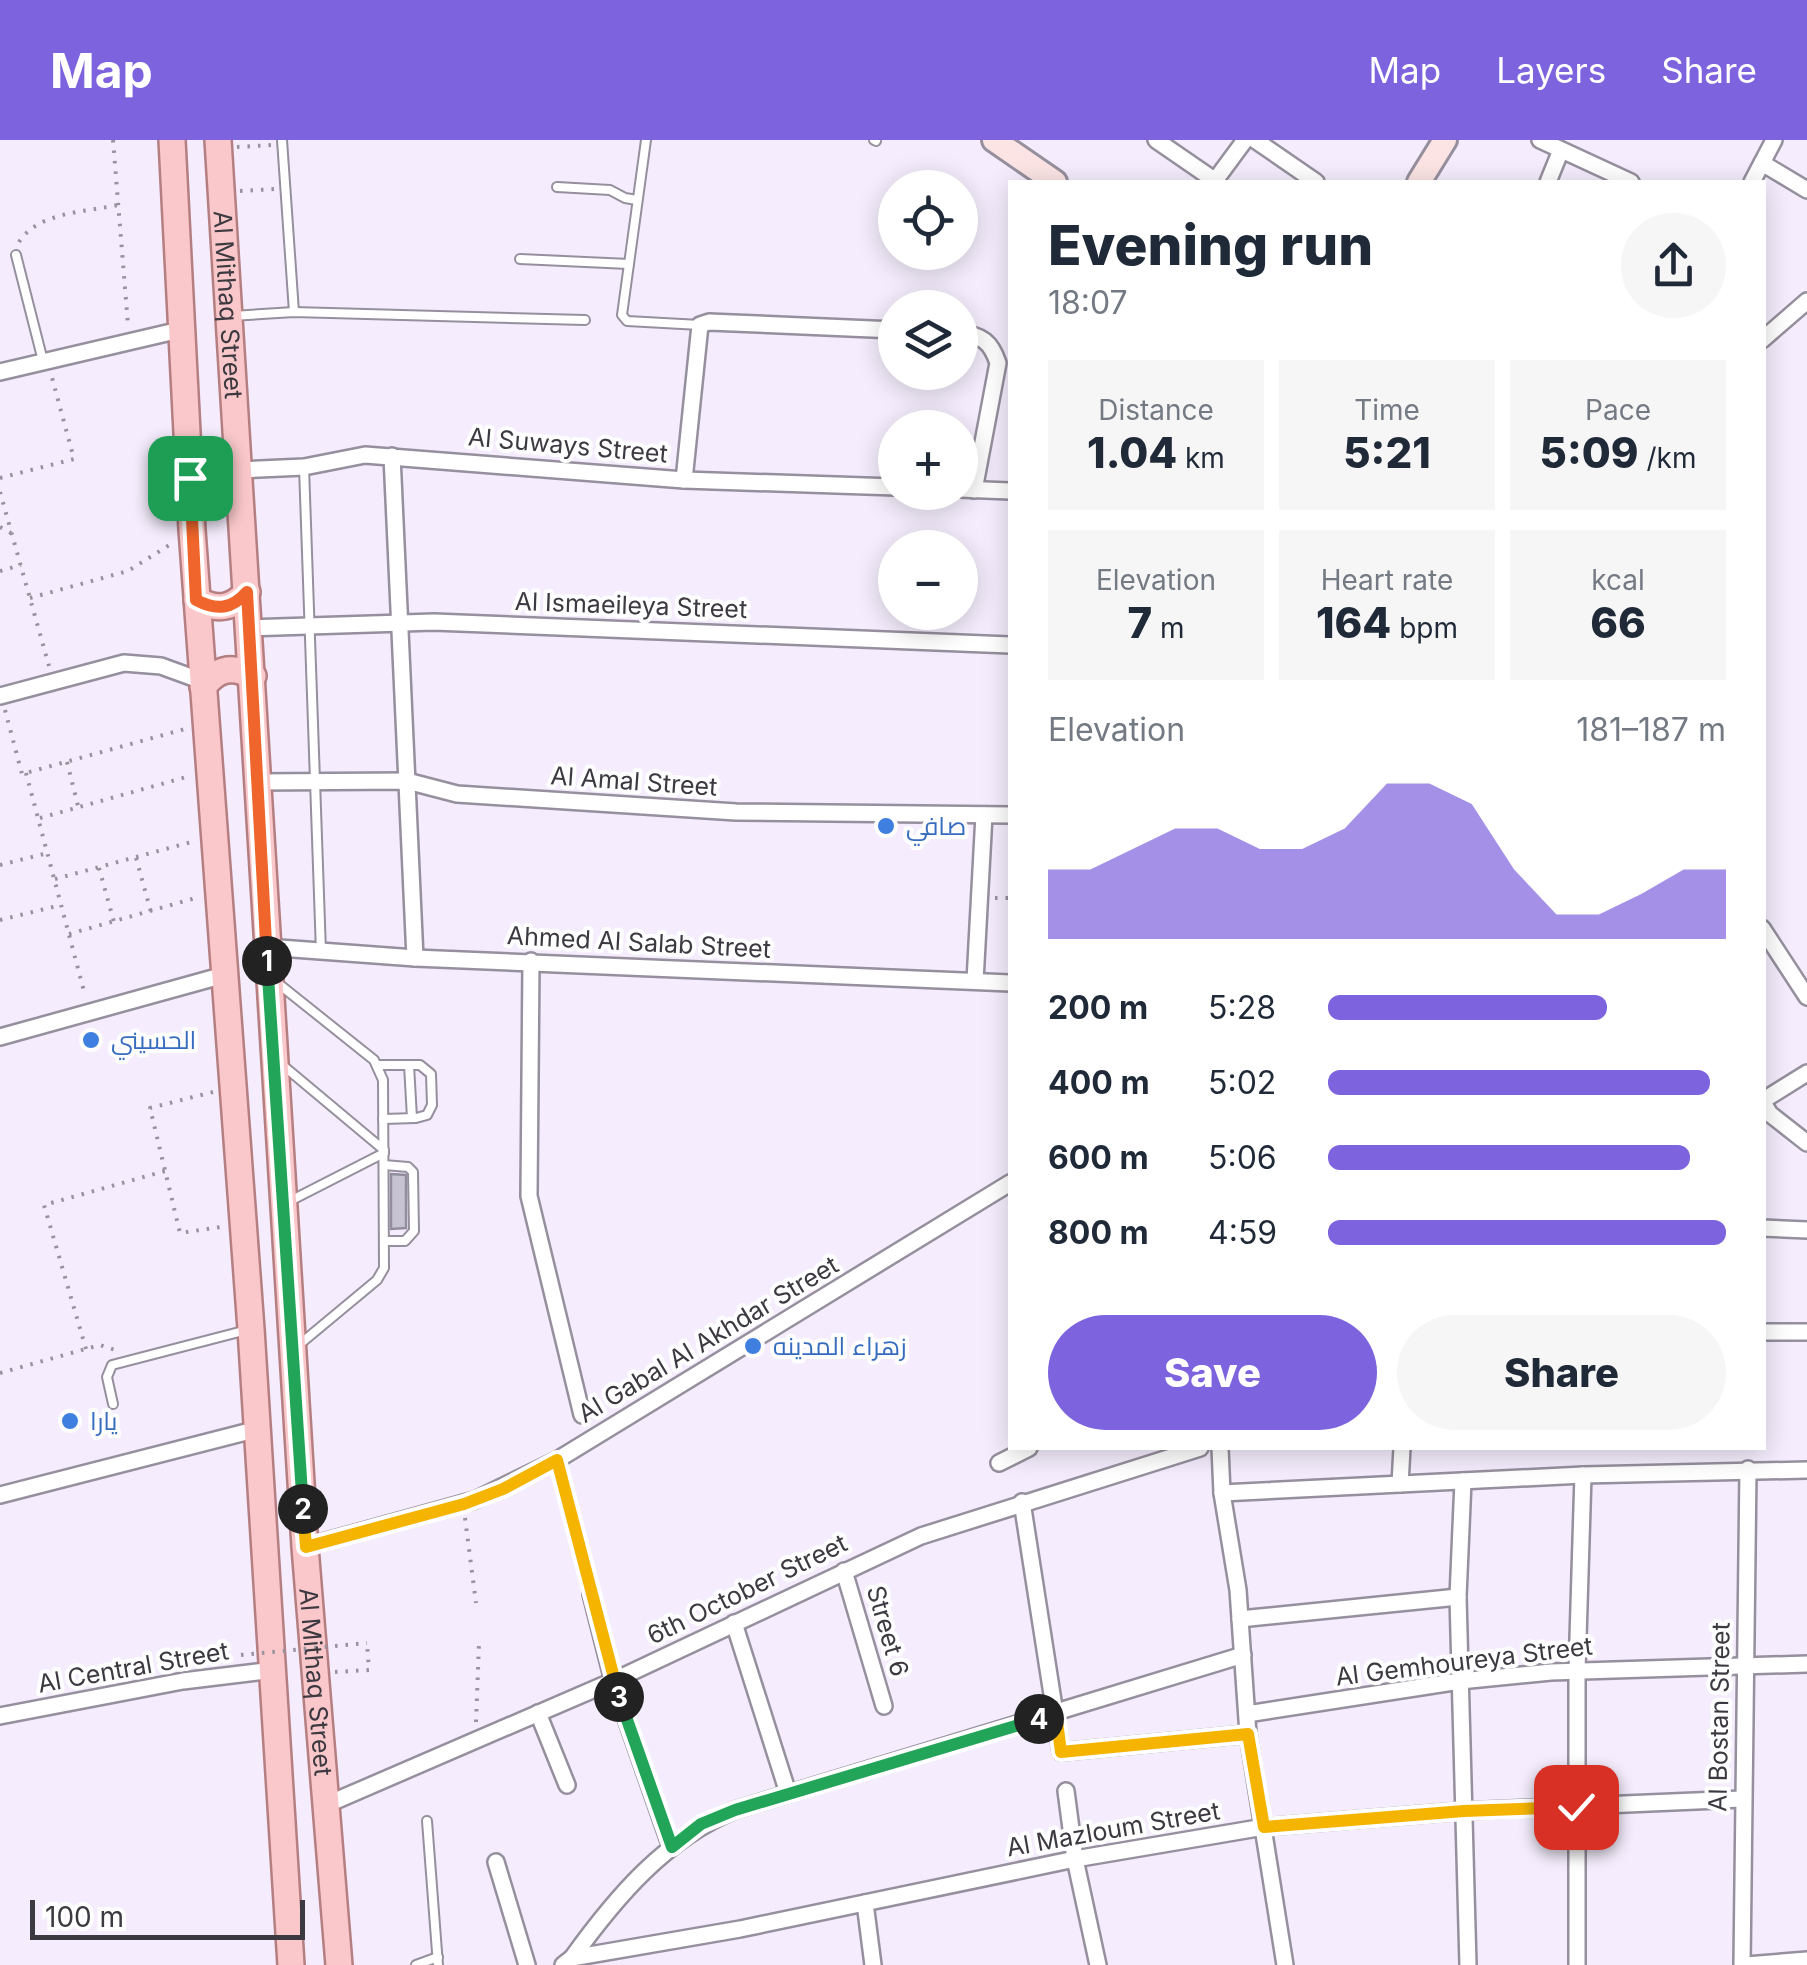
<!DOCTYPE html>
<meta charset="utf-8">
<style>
body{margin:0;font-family:Inter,Cairo,sans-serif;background:#f6f6f7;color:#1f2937;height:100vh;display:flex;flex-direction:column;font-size:38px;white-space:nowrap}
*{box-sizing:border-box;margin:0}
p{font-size:32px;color:#747a83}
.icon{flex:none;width:55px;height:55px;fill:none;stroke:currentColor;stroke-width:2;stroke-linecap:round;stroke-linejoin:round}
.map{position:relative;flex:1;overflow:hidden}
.side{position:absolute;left:1008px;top:40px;width:758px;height:1270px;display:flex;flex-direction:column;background:#fff;border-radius:0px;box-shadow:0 5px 25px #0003}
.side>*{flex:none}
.tools{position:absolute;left:878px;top:30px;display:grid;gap:20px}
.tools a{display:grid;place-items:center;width:100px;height:100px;border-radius:50%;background:#fff;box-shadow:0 5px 25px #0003;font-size:50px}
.scale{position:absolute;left:30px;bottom:25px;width:275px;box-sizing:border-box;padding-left:10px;border:5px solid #3c3940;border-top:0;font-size:28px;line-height:35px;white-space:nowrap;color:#3c3940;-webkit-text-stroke:8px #fefefe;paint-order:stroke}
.pin{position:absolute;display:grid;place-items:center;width:85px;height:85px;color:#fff;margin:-42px;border-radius:20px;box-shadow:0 5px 15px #0006}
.km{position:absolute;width:50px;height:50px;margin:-25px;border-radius:50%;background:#222;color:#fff;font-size:28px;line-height:50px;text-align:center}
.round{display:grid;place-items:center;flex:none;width:105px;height:105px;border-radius:52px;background:#f6f6f7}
.head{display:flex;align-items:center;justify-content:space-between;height:170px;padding:0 40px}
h1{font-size:55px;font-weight:800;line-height:75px}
.metrics{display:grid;grid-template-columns:repeat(3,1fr);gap:15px;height:170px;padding:10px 40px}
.metrics div{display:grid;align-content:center;border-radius:0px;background:#f6f6f7;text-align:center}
.metrics b{font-size:42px;font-weight:800}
.metrics small{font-size:28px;font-weight:400}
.metrics p{font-size:28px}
.chart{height:280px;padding:20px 40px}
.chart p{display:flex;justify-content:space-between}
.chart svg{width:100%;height:180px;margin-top:10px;fill:#7e63de;opacity:.7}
.primary-button{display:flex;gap:20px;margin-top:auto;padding:20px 40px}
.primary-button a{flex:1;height:115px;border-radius:60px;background:#7e63de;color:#fff;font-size:40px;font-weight:800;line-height:115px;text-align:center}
.primary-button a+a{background:#f6f6f7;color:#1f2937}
ul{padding:0 40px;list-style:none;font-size:32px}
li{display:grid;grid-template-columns:160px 120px 1fr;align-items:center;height:75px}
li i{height:25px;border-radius:12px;background:#7e63de}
header{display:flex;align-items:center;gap:60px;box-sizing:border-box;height:140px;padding:0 50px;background:#7e63de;color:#fff}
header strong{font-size:48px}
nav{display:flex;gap:55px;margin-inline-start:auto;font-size:35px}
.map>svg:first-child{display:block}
</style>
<header>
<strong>Map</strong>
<nav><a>Map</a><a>Layers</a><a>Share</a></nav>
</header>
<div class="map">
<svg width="1807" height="1825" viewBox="0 0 1807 1825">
<rect width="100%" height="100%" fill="#f5edfd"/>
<path fill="#c8c3d3" stroke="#938e9d" stroke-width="2.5" d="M391,1034L406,1035V1088L391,1089Z"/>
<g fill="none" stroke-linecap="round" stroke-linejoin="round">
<g stroke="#968f9d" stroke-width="12">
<g id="lane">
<path d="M282,0L294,172"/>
<path d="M646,0L622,175L627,181L700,185"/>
<path d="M874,0L876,1"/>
<path d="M557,47L610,50L625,58L637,60"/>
<path d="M16,115L43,221"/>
<path d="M520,119L629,124"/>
<path d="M232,176L294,172L585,180"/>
<path d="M304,327L321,812"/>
<path d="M275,841L374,920L383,940L384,1128L377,1140L300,1204"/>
<path d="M280,923L384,1010"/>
<path d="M378,925H420L431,934L432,965L427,975L416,978L383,979"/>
<path d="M409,925L412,978"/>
<path d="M384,1025L408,1027L413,1032L414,1091L405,1101H384"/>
<path d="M288,1062L384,1013"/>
<path d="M113,1264L107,1237L112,1225L247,1190"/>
<path d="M427,1681L438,1825"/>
<path d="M416,1825L438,1817"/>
</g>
</g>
<g stroke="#968f9d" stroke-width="20">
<g id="street">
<path d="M1156,0L1217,42"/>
<path d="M1255,0L1316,42"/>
<path d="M1540,0L1631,42"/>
<path d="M1762,23L1807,50"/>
<path d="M1214,42L1245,0"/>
<path d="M1548,42L1561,10"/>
<path d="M1752,42L1774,0"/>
<path d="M960,193C982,195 991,202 998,223L974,350"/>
<path d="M1762,200L1807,161"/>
<path d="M0,232L184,189"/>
<path d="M392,316L415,818"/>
<path d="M239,330L304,327L365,315L684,340L895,347"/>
<path d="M684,340L700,185L709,182L895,190"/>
<path d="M960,349L1010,351"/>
<path d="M250,488L434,482L1010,505"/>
<path d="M0,556L124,523L161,526L202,541"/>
<path d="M257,642L407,641L457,654L736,672L1010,675"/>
<path d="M1762,788L1807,857"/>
<path d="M266,807L415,818L1010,843"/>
<path d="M531,821L529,1056L582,1275"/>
<path d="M975,841L984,675"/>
<path d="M0,897L224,835"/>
<path d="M1807,933L1762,961L1770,974L1807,1003"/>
<path d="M1762,1088L1807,1090"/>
<path d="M1762,1192H1807"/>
<path d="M1220,1308L1222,1353L1238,1450L1248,1594L1285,1825"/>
<path d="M999,1323L1029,1308"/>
<path d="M1463,1341L1458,1457L1468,1825"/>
<path d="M1400,1344L1402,1308"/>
<path d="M1222,1353L1583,1335L1807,1330"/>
<path d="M0,1355L258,1289"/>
<path d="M1022,1362L1061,1612L1248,1594"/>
<path d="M305,1407L475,1360L557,1320L1010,1043"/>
<path d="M844,1431L884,1566"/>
<path d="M591,1454L613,1541L671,1707"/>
<path d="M1240,1479L1458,1457"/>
<path d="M734,1483L788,1653"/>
<path d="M538,1573L567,1645"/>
<path d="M1247,1574L1460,1541L1551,1532L1807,1524"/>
<path d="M0,1576L183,1541L274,1530"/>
<path d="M1066,1651L1075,1719L1098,1825"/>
<path d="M328,1664L613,1541L921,1396L1200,1308"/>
<path d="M496,1722L527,1825"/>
<path d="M865,1763L873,1825"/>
<path d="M572,1818C616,1757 665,1699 735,1670L1243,1515"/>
<path d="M563,1825L572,1818L740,1789L1075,1719L1264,1687L1463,1671L1742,1659"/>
<path d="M1577,1825V1531L1583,1335"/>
<path d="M1742,1825L1748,1329"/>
<path d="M1746,1825L1807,1820"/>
</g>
</g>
<g stroke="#968f9d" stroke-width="28">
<g id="secondary">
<path d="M994,0L1055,42"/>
<path d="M1419,42L1445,0"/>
</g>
</g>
<g stroke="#b57f82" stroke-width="30">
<g id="primary">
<path d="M172,0L192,390L251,1189L291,1825"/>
<path id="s1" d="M218,0L305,1407L339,1825"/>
<path d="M197,460C217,471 232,469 247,452"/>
<path d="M203,547C217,528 232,525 253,536"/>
</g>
</g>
<g stroke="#97929d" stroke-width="4" stroke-dasharray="2.5 8" stroke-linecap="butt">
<path d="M113,0L128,185"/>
<path d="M237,7L273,5"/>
<path d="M240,51L276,49"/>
<path d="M19,102C38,72 85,72 118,65"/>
<path d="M0,338L74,319L51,234"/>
<path d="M0,352L49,526"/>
<path d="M0,387L11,393"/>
<path d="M0,431L21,425"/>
<path d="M30,458L128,431L171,404"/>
<path d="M5,570L22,634L185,589"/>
<path d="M67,622L78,666"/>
<path d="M26,633L85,855"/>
<path d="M40,678L190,636"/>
<path d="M136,718L151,772"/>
<path d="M0,725L48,713"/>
<path d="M99,728L114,782"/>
<path d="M55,739L195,701"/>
<path d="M995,758H1010"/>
<path d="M0,780L61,765"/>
<path d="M69,794L199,757"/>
<path d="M213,952L150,968L180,1093L221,1087"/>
<path d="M86,1209L44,1065L165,1031"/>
<path d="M0,1233L100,1205L118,1211"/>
<path d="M561,1337L588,1439"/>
<path d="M465,1378L476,1463"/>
<path d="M335,1532L369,1530L367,1503"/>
<path d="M476,1582L479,1504"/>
</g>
<use href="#lane" stroke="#fff" stroke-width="8"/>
<use href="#street" stroke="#fff" stroke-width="15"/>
<use href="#secondary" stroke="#fce4e4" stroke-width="22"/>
<use href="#primary" stroke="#fac8ca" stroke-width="25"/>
<path stroke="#97929d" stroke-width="4" stroke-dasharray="2.5 8" stroke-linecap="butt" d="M241,1515L367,1503"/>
</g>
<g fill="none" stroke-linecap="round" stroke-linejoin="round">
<g stroke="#fff" stroke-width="20">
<path id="split-1" d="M190,338L196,460C217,471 232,469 247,452L267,821"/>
</g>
<g stroke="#fff" stroke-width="20">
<path id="split-2" d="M267,821L303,1369"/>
</g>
<g stroke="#fff" stroke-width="20">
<path id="split-3" d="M303,1369L306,1407L464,1364L503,1349L557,1320L619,1557"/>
</g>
<g stroke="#fff" stroke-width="20">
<path id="split-4" d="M619,1557L672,1707L701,1684L735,1670L1039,1579"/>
</g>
<g stroke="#fff" stroke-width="20">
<path id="split-5" d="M1039,1579L1056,1574L1061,1612L1248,1594L1264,1687L1464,1671L1576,1667"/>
</g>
<use href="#split-1" stroke="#f0652b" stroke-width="12"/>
<use href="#split-2" stroke="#22a559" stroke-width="12"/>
<use href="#split-3" stroke="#f5b400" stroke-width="12"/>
<use href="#split-4" stroke="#22a559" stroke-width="12"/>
<use href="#split-5" stroke="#f5b400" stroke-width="12"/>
</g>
<g fill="#3f7fe0" stroke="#fefefe" stroke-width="4">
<circle cx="886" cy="686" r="10"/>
<circle cx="91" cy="900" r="10"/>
<circle cx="753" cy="1206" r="10"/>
<circle cx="70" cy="1281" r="10"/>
</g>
<g text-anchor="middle" stroke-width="8" stroke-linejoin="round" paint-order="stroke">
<g font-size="25" fill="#3c3940" stroke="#fefefe">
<text dy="9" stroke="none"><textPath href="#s1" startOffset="165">Al Mithaq Street</textPath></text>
<text transform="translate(568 305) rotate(5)" y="9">Al Suways Street</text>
<text transform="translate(631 465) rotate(2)" y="9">Al Ismaeileya Street</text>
<text transform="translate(634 641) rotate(4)" y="9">Al Amal Street</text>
<text transform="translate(639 802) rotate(3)" y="9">Ahmed Al Salab Street</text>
<text transform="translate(708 1199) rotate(-31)" y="9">Al Gabal Al Akhdar Street</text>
<text transform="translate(747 1449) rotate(-26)" y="9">6th October Street</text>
<text transform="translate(888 1491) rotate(74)" y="9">Street 6</text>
<text transform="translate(1464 1521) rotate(-7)" y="9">Al Gemhoureya Street</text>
<text transform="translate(133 1527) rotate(-10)" y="9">Al Central Street</text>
<text dy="9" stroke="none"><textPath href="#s1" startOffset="1545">Al Mithaq Street</textPath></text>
<text transform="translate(1719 1577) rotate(-89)" y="9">Al Bostan Street</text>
<text transform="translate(1113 1689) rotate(-10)" y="9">Al Mazloum Street</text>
</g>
<g font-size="25" fill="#366cbe" stroke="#fefefe" text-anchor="start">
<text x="906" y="695">صافي</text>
<text x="111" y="909">الحسيني</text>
<text x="773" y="1215">زهراء المدينه</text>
<text x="90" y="1290">يارا</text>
</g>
</g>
</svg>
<div class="tools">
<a><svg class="icon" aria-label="locate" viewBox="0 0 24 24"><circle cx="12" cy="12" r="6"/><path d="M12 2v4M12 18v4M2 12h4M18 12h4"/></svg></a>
<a><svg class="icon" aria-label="layers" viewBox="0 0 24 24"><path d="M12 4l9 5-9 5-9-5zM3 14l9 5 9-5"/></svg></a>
<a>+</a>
<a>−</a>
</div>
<div class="scale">100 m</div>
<div class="pin" style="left:190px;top:338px;background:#1e9e55"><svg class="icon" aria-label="arrive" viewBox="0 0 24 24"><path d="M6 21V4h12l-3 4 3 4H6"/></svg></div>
<div class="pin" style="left:1576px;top:1667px;background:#d93025"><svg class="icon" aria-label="check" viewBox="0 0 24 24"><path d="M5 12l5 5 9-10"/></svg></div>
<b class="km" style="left:267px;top:821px">1</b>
<b class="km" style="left:303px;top:1369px">2</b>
<b class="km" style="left:619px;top:1557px">3</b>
<b class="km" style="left:1039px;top:1579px">4</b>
<section class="side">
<div class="head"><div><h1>Evening run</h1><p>18:07</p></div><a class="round"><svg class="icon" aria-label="share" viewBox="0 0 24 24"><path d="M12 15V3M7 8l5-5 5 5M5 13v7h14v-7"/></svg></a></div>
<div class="metrics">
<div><p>Distance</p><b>1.04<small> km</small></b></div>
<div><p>Time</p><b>5:21</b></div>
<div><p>Pace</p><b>5:09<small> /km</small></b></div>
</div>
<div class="metrics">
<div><p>Elevation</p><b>7<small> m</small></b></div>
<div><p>Heart rate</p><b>164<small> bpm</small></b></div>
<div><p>kcal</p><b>66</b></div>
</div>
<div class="chart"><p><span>Elevation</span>181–187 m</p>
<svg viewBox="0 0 160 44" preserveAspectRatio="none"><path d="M0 44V27L10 27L20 22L30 17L40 17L50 22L60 22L70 17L80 6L90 6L100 11L110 27L120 38L130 38L140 33L150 27L160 27V44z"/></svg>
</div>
<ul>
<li><b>200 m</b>5:28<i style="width:70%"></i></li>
<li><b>400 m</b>5:02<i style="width:96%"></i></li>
<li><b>600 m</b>5:06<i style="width:91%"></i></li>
<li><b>800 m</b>4:59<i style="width:100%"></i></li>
</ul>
<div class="primary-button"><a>Save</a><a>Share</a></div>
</section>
</div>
